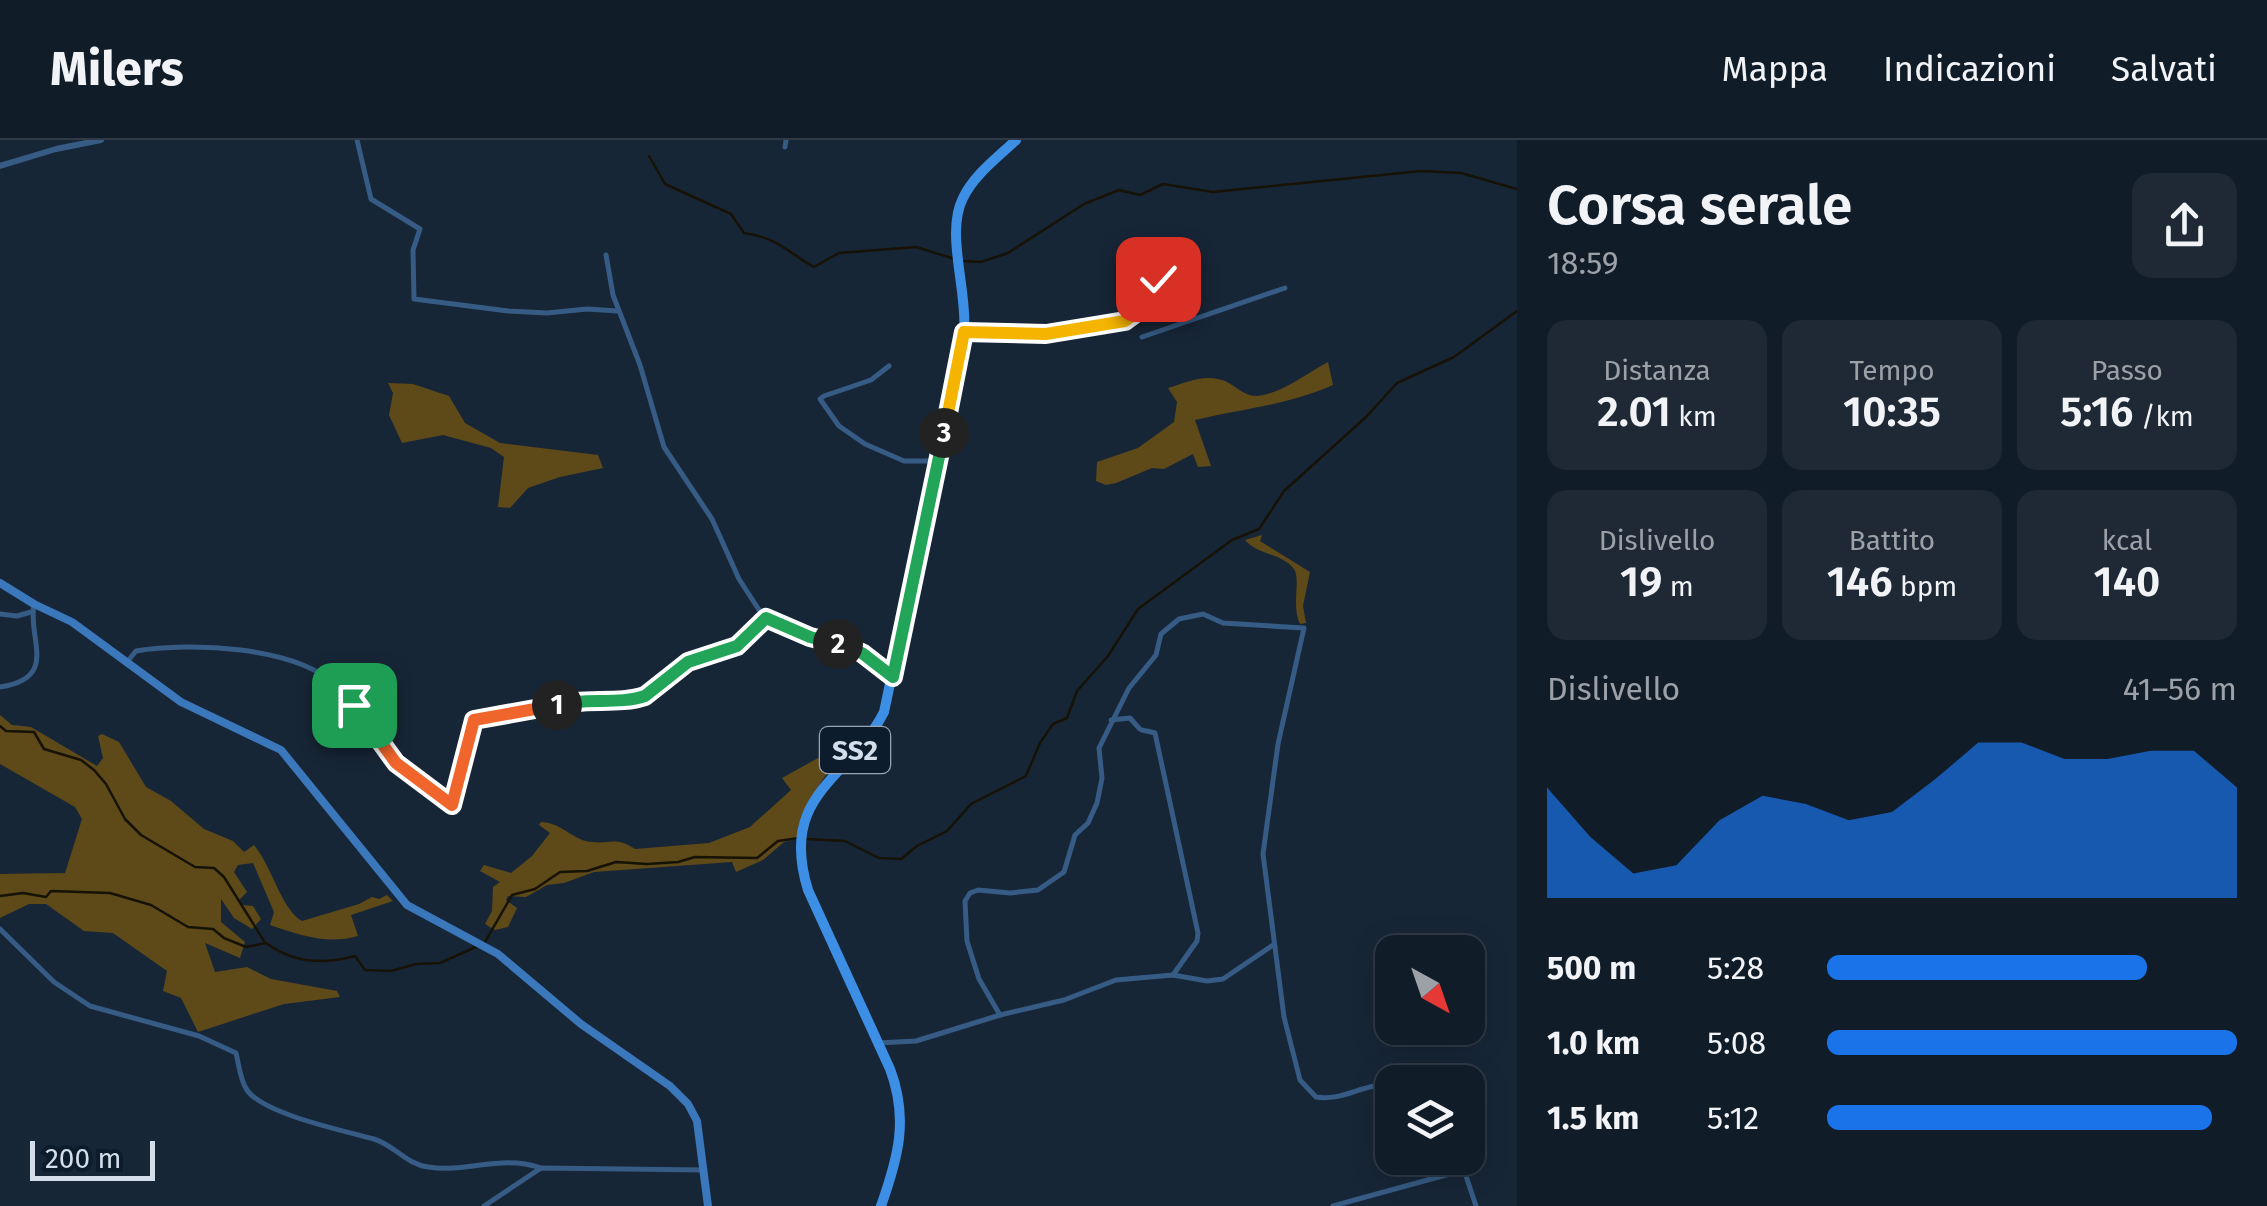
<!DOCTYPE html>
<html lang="it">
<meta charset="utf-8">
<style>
body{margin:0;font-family:"Fira Sans",sans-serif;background:#1e2935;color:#f1f3f6;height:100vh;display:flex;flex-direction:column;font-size:38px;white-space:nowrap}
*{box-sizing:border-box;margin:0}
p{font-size:32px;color:#9ca1a8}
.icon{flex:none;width:55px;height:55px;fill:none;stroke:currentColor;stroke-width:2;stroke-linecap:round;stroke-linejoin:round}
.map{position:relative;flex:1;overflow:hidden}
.panel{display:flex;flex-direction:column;background:#111c29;width:750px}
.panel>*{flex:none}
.needle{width:65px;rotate:140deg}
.controls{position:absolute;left:1375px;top:795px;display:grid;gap:20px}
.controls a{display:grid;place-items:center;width:110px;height:110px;border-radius:20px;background:#111c29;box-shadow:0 5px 25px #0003,0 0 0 2px #303a46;font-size:50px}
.scale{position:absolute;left:30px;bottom:25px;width:125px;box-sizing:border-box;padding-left:10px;border:5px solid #d4deea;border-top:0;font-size:28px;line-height:35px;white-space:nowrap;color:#d4deea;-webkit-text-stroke:8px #0d1c2d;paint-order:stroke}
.pin{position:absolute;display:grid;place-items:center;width:85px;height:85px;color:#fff;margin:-42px;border-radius:20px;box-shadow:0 5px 15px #0006}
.km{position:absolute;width:50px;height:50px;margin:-25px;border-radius:50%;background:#222;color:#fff;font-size:28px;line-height:50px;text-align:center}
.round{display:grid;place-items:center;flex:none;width:105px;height:105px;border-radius:20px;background:#1e2935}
.head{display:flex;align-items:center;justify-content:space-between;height:170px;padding:0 30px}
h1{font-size:55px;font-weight:600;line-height:75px}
.stats{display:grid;grid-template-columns:repeat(3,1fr);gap:15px;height:170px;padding:10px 30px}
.stats div{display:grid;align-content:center;border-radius:20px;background:#1e2935;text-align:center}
.stats b{font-size:42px;font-weight:600}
.stats small{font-size:28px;font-weight:400}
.stats p{font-size:28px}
.chart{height:280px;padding:20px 30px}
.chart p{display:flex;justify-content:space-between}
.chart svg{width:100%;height:180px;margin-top:10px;fill:#1a73e8;opacity:.7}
ul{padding:0 30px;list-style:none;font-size:32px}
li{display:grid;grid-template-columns:160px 120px 1fr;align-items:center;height:75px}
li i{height:25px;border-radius:12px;background:#1a73e8}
header{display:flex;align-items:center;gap:60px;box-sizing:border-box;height:140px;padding:0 50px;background:#111c29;border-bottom:2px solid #303a46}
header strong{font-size:48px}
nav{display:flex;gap:55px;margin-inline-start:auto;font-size:35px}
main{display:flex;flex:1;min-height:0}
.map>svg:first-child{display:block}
</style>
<header>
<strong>Milers</strong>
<nav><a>Mappa</a><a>Indicazioni</a><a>Salvati</a></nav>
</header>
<main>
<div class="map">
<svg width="1517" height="1066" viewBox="0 0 1517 1066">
<rect width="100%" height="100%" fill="#172637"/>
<g fill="#5e4918">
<path d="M1328,222L1333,245C1285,266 1244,268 1195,280L1211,326L1198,327L1193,314L1164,329L1152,328L1116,343L1106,345L1096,341L1097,322L1138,308L1174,282L1177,262L1168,248C1186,242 1204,234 1222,240C1235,244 1242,256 1257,256C1281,254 1307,233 1328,222Z"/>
<path d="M388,243L413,244L449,256L465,283L500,303L598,315L603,328L560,337L528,348L510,368L498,367L504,317L491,308L443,295L402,303L389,275L393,253Z"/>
<path d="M1262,395L1260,401L1310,432L1303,466L1306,483L1300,484C1291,466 1301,439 1294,429C1282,413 1257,415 1245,400Z"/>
<path d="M0,575L12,585L31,587L97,626L103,618L98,596L102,594L119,602L146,647L171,661L204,689L233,701L244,712L254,705C273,728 281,769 302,781L359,764L372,757L379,759L387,755L393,761L351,775L358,796C328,805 299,795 270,785L274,772L253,723L238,725L234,732L247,752L239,760L242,765L253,766L261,779L252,789L234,778L221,759V782L245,802L240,818L205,803L215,832L247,827L271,839L337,851L340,857L284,864L198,892L181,858L163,851L167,831L113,793L84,791L46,764H29L0,778V734L65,733L82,679L75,667L0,624Z"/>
<path d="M818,618L833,619L834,626C813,649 805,670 798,699L784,702L763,720L736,732L732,722L594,732L564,743L547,745L526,757L508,756L506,760L517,768L508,787L495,790L485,784L492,771L493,747L500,742L480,731L484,725L511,733L532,716L550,693L539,685L541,682C559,682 570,697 586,701C607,706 615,695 635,709L709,703L750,687L791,650L782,638Z"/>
</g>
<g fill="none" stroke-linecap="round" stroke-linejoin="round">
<g stroke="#171206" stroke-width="2.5">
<path d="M649,16L665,44L731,74L744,93C778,98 786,111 814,127L839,113L916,107L955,119"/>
<path d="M963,121L981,122L1008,113L1084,64L1119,50L1140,55L1163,44L1213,52L1421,31L1461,33L1517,49"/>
<path d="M0,586L6,591L34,592L44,609L81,620L94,630L106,644L125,679L141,695L195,727L214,728L224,737L264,801"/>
<path d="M807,699L845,701L879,718L901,719L917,706L947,691L971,664L1026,636L1040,603L1053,584L1067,578L1077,551L1108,516L1138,469L1232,400L1259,389L1284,351L1366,277L1397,243L1454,217L1517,171"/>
<path d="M0,756L23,753L46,757L51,751L110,753L151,765L188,787L213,789L224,798L246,807L266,803C293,823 323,825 355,816L365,830L391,831L416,824L440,823L478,806"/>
<path d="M485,802L512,755L535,749L560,732L587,731L616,722L647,724L678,722L695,717L757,718L778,701L799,698"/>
</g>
<g stroke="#365b84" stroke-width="5">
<path d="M357,0L371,59L420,89L413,110L414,159L508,171L547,173L587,169L618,171"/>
<path d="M785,7L786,0"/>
<path d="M606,115L613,155L640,225L664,307L712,379L739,439L761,473L810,497L846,505L891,535"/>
<path d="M964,192C1032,183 1157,222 1164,114"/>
<path d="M1142,197L1285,148"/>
<path d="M889,226L871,240L824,256L820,259L839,286L865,304L904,321H935"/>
<path d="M0,474L17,476L31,472"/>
<path d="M127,522L136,511C190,502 294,506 336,545C361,567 374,600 397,624C412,641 433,653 452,665L474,580L533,572L584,560L636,559L654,550L688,522L737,506L767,477"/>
<path d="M0,547C60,538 27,499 34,464"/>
<path d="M1111,580L1130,578C1146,596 1136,587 1155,593L1198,793L1197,801L1173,835"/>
<path d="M0,789L54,842L90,866L199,896L236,913C239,925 240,940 247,950C263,974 345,991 374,999C394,1005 406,1024 428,1027C467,1033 501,1014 541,1028"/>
<path d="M1000,875L979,839L967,801L965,761L970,753L978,750L1010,753L1038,750L1064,732L1075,695L1088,683L1097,663L1102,638L1099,608L1129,548L1156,515L1161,494L1179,479L1203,474L1223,483L1304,488L1278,604L1263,714L1284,877L1300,940L1316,957C1344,962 1366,941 1392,946"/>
<path d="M878,903L916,901L1000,875L1064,860L1116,840L1173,835L1207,841L1223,839L1273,805"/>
<path d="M1460,1018L1476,1066"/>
<path d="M484,1066L541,1028L703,1030"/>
<path d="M1333,1066L1464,1030"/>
</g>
<path stroke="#365b84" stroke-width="6" d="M0,26L56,9L101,0"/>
<path stroke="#3b78bb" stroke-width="8" d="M0,443L34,464L72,482L181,562L281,610L407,765L498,814L581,884L670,946L688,964L697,981L708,1066"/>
<path stroke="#3d8fe5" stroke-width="10" d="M881,1066C898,1018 909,979 890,929L808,750C778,653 850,639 884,572L964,192C968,152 945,93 963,58C974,35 997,18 1016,0"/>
</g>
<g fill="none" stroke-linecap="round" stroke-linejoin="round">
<g stroke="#fff" stroke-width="20">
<path id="split-1" d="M354,565L396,623L452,665L474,580L557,565"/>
</g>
<g stroke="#fff" stroke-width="20">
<path id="split-2" d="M557,565C585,557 619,565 645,556L688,522L737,506L766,478L810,497L838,504"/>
</g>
<g stroke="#fff" stroke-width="20">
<path id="split-3" d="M838,504L862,513L893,537L944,293"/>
</g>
<g stroke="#fff" stroke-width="20">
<path id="split-4" d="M944,293L964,192L1046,194L1125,181L1144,167L1158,139"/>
</g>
<use href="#split-1" stroke="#f0652b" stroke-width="12"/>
<use href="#split-2" stroke="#22a559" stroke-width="12"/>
<use href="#split-3" stroke="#22a559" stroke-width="12"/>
<use href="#split-4" stroke="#f5b400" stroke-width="12"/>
</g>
<g text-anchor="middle" stroke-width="9" stroke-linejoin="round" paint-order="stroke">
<rect fill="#0d1c2d" stroke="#98a4b1" stroke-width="2.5" x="820" y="587" width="70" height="46" rx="8"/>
<g font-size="28" font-weight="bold" fill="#d4deea">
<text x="855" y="620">SS2</text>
</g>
</g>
</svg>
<div class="controls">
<a><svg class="needle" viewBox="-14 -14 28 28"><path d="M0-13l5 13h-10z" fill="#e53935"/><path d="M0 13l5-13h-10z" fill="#9ca1a8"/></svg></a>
<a><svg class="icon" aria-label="layers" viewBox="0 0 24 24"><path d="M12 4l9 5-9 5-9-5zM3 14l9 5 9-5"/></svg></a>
</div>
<div class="scale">200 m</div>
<div class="pin" style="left:354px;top:565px;background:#1e9e55"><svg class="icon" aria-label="arrive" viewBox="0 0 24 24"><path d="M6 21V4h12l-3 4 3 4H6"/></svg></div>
<div class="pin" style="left:1158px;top:139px;background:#d93025"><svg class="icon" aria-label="check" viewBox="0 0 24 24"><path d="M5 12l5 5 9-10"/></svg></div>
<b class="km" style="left:557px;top:565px">1</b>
<b class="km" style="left:838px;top:504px">2</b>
<b class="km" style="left:944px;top:293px">3</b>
</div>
<section class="panel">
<div class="head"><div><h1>Corsa serale</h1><p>18:59</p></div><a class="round"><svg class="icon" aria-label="share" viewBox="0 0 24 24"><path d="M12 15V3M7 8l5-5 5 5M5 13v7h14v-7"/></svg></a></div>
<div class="stats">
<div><p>Distanza</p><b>2.01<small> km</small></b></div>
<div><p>Tempo</p><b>10:35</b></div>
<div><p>Passo</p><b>5:16<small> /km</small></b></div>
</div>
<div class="stats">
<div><p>Dislivello</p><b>19<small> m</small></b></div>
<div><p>Battito</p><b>146<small> bpm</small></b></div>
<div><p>kcal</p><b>140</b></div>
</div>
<div class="chart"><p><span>Dislivello</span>41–56 m</p>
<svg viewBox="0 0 160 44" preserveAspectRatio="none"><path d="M0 44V17L10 29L20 38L30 36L40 25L50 19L60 21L70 25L80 23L90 15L100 6L110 6L120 10L130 10L140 8L150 8L160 17V44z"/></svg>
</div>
<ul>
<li><b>500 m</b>5:28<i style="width:78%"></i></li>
<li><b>1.0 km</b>5:08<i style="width:100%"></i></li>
<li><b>1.5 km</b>5:12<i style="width:94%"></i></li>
</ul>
</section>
</main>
